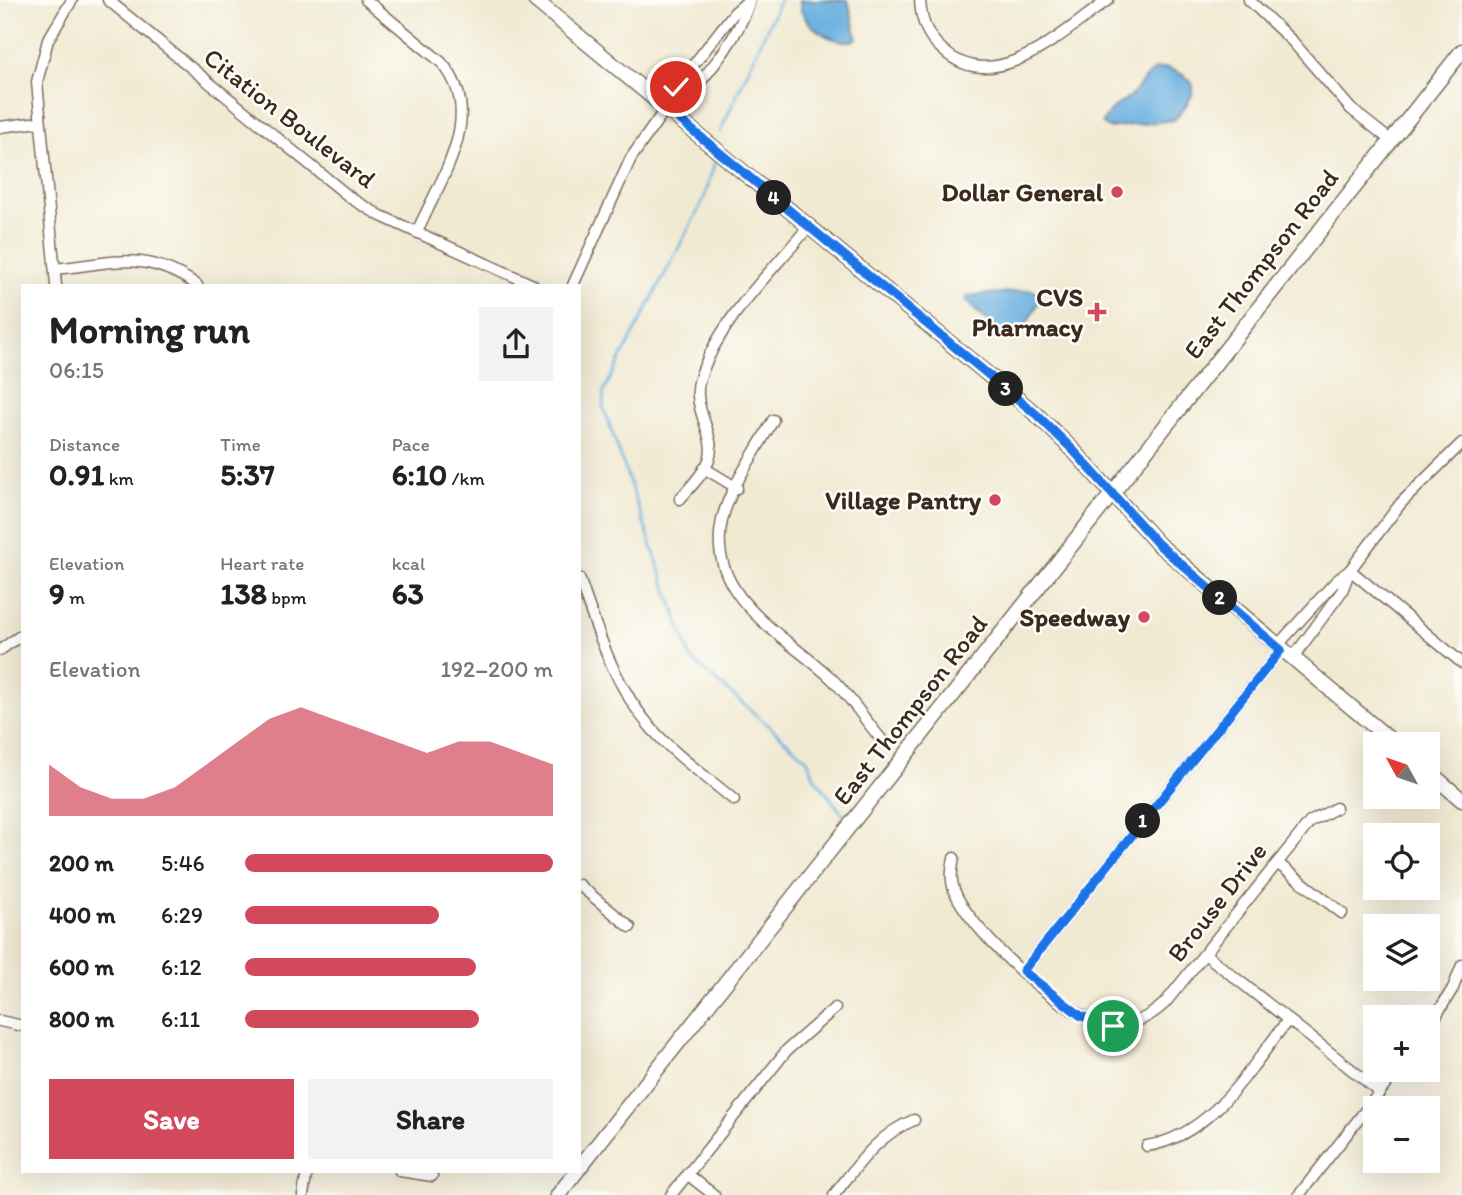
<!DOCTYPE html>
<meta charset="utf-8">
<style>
body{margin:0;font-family:Itim,sans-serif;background:#f2f2f2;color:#222;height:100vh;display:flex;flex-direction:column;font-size:26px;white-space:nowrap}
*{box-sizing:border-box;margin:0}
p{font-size:23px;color:#767676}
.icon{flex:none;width:38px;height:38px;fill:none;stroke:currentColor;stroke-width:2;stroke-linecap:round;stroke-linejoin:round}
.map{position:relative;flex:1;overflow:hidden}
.panel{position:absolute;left:21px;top:284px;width:560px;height:889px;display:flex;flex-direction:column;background:#fff;border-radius:0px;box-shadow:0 7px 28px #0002}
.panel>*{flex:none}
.needle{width:46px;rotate:310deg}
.tools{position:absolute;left:1363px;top:732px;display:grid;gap:14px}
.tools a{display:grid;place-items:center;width:77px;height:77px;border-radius:0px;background:#fff;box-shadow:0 7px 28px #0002;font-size:35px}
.pin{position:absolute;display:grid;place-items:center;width:60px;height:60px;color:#fff;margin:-30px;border:4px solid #fff;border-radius:50%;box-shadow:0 2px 7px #0007}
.km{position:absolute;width:35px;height:35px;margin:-18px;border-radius:50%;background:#222;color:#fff;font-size:19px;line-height:35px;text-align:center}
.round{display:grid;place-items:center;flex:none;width:74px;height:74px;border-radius:0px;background:#f2f2f2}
.headline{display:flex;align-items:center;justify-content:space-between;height:119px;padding:0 28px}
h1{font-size:38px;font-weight:700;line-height:52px}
.metrics{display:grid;grid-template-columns:repeat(3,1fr);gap:10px;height:119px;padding:7px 28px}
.metrics div{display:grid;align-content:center}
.metrics b{font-size:30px;font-weight:700}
.metrics small{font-size:19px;font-weight:400}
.metrics p{font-size:19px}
.chart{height:196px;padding:14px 28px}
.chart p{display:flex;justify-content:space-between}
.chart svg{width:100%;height:126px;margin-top:7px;fill:#d1495b;opacity:.7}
.button{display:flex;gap:14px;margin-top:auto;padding:14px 28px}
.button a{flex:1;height:80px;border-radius:0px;background:#d1495b;color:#fff;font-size:28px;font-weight:700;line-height:80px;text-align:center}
.button a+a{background:#f2f2f2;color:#222}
ul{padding:0 28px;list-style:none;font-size:23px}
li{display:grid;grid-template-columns:112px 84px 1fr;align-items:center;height:52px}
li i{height:18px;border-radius:9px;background:#d1495b}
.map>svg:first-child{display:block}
</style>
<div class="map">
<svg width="1462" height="1195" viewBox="0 0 1462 1195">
<rect width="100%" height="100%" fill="#fdfcf7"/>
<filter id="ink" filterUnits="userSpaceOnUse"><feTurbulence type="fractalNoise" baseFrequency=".0143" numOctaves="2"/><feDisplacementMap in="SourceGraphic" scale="14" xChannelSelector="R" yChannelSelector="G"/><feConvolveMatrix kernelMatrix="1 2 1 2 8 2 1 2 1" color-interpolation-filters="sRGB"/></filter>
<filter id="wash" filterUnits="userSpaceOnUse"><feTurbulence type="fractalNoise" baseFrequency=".00686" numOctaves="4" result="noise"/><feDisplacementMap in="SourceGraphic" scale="28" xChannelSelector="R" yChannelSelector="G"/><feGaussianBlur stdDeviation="1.57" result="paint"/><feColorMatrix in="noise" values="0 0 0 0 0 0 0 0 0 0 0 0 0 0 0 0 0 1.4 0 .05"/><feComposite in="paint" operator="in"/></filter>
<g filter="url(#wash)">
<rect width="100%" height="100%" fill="#f1ead3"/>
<g fill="#68afdf" stroke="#526c7e" stroke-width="2">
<path d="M800,0H848L857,39C837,49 797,23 800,0Z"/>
<path d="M1166,68C1206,81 1196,93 1174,120L1108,128L1102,123L1111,110L1133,94L1145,78L1156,69Z"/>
<path d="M1032,290L1040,295L1039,302L1017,340L1005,336L965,301L969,296Z"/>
</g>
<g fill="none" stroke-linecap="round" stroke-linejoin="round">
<g stroke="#68afdf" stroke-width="2.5">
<path d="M720,132L780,0"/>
<path d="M715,161L704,199L604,391L603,406L691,659L807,759L815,778L847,820"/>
</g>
</g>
</g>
<g filter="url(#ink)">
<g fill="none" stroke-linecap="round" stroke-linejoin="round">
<g stroke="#7b6d5d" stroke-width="13">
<g id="minor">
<path d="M108,0L352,199L381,216L533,285"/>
<path d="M366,0L441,62C488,114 440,179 417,232"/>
<path d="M920,0C921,21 927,37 944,51C996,98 1065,30 1108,0"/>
<path d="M1249,0L1293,42L1351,109L1390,140"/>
<path d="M662,105L734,13L749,0"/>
<path d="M673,114C702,79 736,45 750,0"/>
<path d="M0,127L39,122"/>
<path d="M55,269C114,263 145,249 197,285"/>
<path d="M56,285L37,82L48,40L72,0"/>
<path d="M573,285L631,158L666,108"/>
<path d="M773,420C757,451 730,486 722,520C705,596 783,634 830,677C849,695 864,719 881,739"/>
<path d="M1462,443L1401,503L1350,570L1462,663"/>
<path d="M704,468L737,488"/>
<path d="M680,499C690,487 703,475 709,460C718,436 690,408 700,378C719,320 771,273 809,226"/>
<path d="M579,578C598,632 614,686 652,729C676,756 707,777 734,800"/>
<path d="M1277,646L1336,581L1350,570L1342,591L1292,659"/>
<path d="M0,650L23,634"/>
<path d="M954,858C952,869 950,879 954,890C970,931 1069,1025 1113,1025C1134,1026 1150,1017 1165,1003L1310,822L1336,808"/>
<path d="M1277,863L1342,913"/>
<path d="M579,885L630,927"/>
<path d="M1205,954L1380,1092"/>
<path d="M1023,971L1281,650"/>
<path d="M0,1021L23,1026"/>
<path d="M1428,1029L1453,988L1462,965"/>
<path d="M1147,1146C1212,1136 1250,1068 1288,1020"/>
<path d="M400,1171L432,1176"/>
<path d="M687,1174L714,1195"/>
<path d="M303,1195L307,1171"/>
<path d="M671,1195L787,1050L835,1008"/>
<path d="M834,1195C858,1165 877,1135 914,1120"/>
<path d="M1299,1195L1398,1069"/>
</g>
</g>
<g stroke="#7b6d5d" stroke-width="17">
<g id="major">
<path d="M535,0L1037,415L1073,450L1158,544L1395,744"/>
<path d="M1428,771L1462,800"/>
<path d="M579,1168L1462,51"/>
<path d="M558,1195L577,1171"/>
</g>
</g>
<use href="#minor" stroke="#fff" stroke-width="10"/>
<use href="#major" stroke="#fff" stroke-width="14"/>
</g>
</g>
<g fill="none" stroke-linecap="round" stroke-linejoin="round" filter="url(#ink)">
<g stroke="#fff" stroke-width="14">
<path id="route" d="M676,87L662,105L1037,415L1073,450L1158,544L1281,650L1023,971L1081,1016L1113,1026"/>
</g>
<use href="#route" stroke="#1a73e8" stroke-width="9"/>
</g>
<g fill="#d1495b" stroke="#fdfcf7" stroke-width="2.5">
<circle cx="1117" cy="192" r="7"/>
<path d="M1093.5 301.5h7v7h7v7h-7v7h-7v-7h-7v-7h7z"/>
<circle cx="995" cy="500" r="7"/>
<circle cx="1144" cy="617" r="7"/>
</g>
<g text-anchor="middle" stroke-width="5" stroke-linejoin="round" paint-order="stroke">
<g font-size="26" fill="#3b2a1e" stroke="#fdfcf7">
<text transform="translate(290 118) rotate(38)" y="9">Citation Boulevard</text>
<text transform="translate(1261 264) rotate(-52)" y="9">East Thompson Road</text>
<text transform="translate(910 710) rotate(-52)" y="9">East Thompson Road</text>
<text transform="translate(1217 902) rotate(-52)" y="9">Brouse Drive</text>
</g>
<g font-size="26" font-weight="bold" fill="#3b2a1e" stroke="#fdfcf7" text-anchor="end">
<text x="1103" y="201">Dollar General</text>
<text x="1083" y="306">CVS<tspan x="1083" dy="30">Pharmacy</tspan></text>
<text x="981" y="509">Village Pantry</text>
<text x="1130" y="626">Speedway</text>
</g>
</g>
</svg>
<div class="tools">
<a><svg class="needle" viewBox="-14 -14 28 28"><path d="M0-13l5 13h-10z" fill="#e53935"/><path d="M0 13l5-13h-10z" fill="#767676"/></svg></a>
<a><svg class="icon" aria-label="locate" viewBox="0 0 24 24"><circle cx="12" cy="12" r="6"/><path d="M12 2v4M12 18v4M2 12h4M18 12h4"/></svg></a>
<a><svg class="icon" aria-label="layers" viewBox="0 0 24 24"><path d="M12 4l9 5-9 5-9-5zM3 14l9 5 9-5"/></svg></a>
<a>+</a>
<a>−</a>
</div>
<div class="pin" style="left:1113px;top:1026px;background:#1e9e55"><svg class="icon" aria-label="arrive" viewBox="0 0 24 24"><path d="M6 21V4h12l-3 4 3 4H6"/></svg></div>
<div class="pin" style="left:676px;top:87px;background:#d93025"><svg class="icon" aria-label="check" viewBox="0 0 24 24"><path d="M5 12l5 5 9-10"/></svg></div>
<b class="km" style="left:1143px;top:821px">1</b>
<b class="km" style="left:1220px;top:598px">2</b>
<b class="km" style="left:1006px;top:389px">3</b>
<b class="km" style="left:774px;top:198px">4</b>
<section class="panel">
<div class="headline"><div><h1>Morning run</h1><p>06:15</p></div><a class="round"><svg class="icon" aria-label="share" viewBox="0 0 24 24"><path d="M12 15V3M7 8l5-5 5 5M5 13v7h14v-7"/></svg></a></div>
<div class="metrics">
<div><p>Distance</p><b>0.91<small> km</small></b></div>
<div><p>Time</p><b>5:37</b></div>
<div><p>Pace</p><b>6:10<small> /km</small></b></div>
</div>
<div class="metrics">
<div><p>Elevation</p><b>9<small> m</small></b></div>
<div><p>Heart rate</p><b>138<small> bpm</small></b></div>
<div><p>kcal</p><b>63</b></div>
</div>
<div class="chart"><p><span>Elevation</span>192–200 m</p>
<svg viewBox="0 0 160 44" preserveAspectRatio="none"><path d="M0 44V26L10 34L20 38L30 38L40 34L50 26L60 18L70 10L80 6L90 10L100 14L110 18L120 22L130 18L140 18L150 22L160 26V44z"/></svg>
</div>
<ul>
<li><b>200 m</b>5:46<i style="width:100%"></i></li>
<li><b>400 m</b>6:29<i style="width:63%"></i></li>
<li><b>600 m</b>6:12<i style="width:75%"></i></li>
<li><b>800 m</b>6:11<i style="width:76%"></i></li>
</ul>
<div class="button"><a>Save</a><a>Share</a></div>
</section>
</div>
